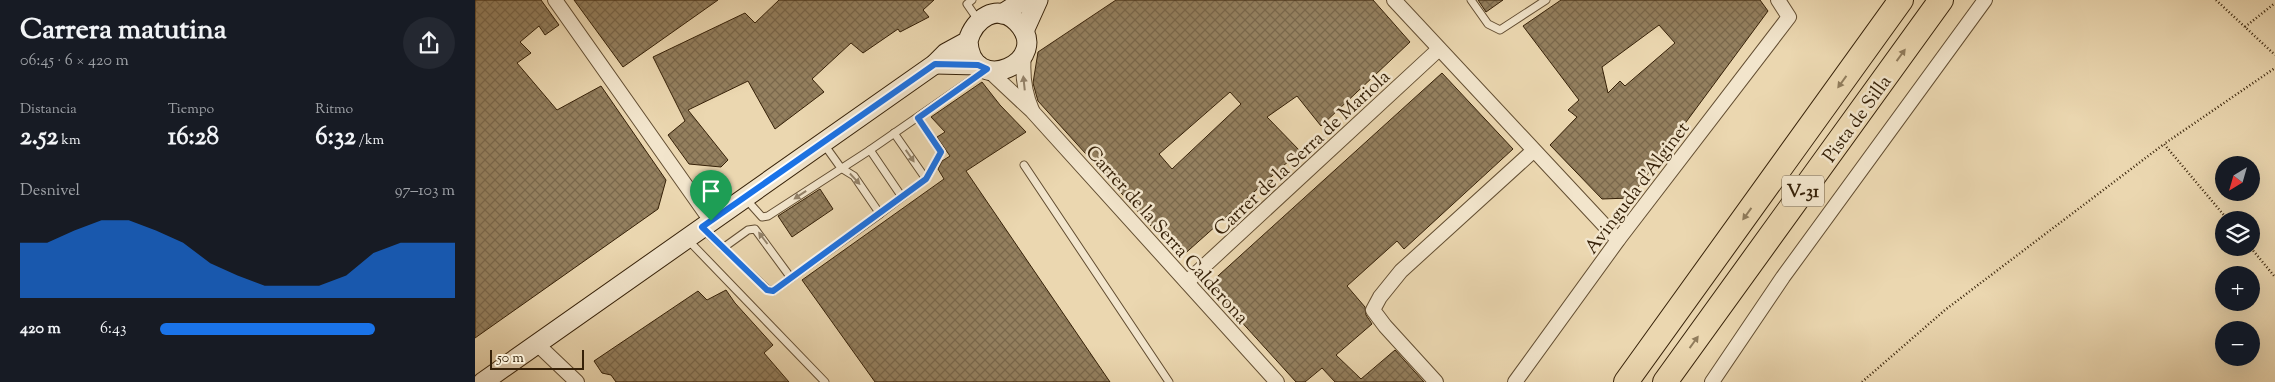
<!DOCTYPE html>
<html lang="es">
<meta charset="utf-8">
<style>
body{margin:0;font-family:"Sorts Mill Goudy",serif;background:#242831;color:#f1f3f6;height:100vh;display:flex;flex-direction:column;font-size:19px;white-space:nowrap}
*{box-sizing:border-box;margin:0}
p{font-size:16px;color:#9ea1a6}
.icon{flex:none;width:28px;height:28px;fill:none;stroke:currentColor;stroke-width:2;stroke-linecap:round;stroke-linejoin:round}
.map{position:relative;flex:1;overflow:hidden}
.details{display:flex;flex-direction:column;background:#171b24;width:475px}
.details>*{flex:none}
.needle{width:32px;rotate:217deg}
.buttons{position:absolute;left:1740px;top:156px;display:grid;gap:10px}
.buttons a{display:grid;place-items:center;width:45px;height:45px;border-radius:50%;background:#171b24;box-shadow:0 5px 20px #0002;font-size:25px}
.scale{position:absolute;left:15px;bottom:12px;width:94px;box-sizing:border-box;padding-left:5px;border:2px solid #362108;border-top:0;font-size:14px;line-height:18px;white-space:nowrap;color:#362108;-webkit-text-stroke:4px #f2e5cc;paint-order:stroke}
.pin{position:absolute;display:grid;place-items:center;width:42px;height:42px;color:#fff;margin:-51px -21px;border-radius:50% 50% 50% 0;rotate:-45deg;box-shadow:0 0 5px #0007}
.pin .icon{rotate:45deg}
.round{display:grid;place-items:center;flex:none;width:52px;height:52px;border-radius:26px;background:#242831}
.head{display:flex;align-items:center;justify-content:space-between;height:85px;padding:0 20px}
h1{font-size:28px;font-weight:700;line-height:38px}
.figures{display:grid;grid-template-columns:repeat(3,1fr);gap:8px;height:85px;padding:5px 20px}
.figures div{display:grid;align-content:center}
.figures b{font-size:25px;font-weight:700}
.figures small{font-size:14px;font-weight:400}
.figures p{font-size:14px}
.chart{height:140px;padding:10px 20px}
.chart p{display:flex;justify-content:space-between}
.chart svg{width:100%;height:90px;margin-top:5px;fill:#1a73e8;opacity:.7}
ul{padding:0 20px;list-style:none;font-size:16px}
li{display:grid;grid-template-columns:80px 60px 1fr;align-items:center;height:38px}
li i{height:12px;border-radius:6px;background:#1a73e8}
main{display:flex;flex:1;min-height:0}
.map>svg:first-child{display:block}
</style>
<main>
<section class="details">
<div class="head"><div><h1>Carrera matutina</h1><p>06:45 · 6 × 420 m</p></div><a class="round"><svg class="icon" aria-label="share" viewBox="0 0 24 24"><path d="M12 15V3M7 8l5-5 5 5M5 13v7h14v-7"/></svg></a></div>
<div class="figures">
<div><p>Distancia</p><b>2.52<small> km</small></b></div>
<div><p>Tiempo</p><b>16:28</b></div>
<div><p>Ritmo</p><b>6:32<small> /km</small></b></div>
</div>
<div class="chart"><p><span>Desnivel</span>97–103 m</p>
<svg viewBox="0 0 160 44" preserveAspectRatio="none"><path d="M0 44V17L10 17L20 11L30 6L40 6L50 11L60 17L70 27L80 33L90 38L100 38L110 38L120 33L130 22L140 17L150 17L160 17V44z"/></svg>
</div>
<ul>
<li><b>420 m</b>6:43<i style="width:73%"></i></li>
</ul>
</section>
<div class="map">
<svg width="1800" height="382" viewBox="0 0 1800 382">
<defs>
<pattern id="building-cross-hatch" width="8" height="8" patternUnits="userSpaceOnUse" patternTransform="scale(1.25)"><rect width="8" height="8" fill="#94805f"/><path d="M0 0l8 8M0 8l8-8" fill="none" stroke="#7a684c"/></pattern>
</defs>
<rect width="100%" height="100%" fill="#ebd7b0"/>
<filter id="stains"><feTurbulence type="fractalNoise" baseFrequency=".004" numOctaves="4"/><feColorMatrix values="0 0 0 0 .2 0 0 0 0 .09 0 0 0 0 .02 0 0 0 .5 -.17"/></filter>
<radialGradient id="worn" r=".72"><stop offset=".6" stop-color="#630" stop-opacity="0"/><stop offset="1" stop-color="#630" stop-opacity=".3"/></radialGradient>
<g fill="url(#building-cross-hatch)" stroke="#362108" fill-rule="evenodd">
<path d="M0,0H66L84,25L70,35L64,26L45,42L56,53L42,63L82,110L126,86L191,180L183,209L0,338Z"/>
<path d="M99,0H243L148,67Z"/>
<path d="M304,0H459L448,10L454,17L425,32L423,29L388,53L376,43L337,79L349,92L300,129L273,81L213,110L253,160L246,167L214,164L193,135L210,121L178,57L270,13L280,23Z"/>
<path d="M641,0H898L935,42L846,126L822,96L792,117L825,151L705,258L563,101L561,94L558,83L563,52ZM755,92L766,104L697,169L684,154Z"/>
<path d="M1003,0H1028L1011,12Z"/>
<path d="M1086,0H1285L1293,11L1155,198L1127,199L1075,145L1102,117L1093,110L1104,100L1048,26ZM1184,25L1200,43L1150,86L1145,81L1133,93L1127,67Z"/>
<path d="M967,73L1038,149L929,249L922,241L872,286L890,307L891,315L897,324L861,355L886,379L920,350L949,382H860L847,368L830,382H821L733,285Z"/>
<path d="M507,82L525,105L551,132L491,171L635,382H400L327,280L469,179L463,169L467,161L475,156L462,137L470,132L456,117Z"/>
<path d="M345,189L358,209L317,237L303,216Z"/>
<path d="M251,290L260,303L298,345L289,353L314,382H141L136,375L127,373L119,361L223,291L232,300Z"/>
</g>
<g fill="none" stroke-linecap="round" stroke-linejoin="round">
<g stroke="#634e32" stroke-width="9">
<g id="lane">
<path d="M497,0L492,4L503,20"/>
<path d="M996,0L1013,24L1025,30L1071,0"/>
<path d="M419,133L451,179"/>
<path d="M348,143L366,168L379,176L405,214L451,179L466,152L443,118"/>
<path d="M395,150L427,197"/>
<path d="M549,165L694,382"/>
<path d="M270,198L287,217L293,216L395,150L509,71"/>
<path d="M227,228L292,289L298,291L405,214"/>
<path d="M213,240L350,382"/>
<path d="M248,248L273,230L280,229L316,278"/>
</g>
</g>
<g stroke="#634e32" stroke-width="16">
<g id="street">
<path d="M80,0L236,221"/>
<path d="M919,0L1143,240"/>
<path d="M549,54C547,74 549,92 557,110"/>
<path d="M512,69L557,111L802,382"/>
<path d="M712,282L964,49"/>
<path d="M62,344L102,382"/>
<path d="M961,382L910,326L898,310L905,297L926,271L1058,151"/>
<path d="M1040,382L1143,240L1314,17L1303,0"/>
<path d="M1237,382L1308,277L1510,0"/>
</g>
</g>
<g stroke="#362108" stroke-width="21">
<g id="secondary">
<path d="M527,14L549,0"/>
<path d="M549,31L563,0"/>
<path d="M460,64L503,65"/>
<path d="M8,382L460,64L471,53L493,41C499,19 522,2 542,22C580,61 496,99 493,41"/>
</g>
</g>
<g stroke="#362108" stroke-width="26">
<g id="highway">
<path d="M1151,382L1426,0"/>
<path d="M1190,382L1466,0"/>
</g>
</g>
<g stroke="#362108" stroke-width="2.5" stroke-dasharray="1 2.5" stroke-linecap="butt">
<path d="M1741,0L1800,55"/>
<path d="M1770,27L1800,3"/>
<path d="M1753,220L1689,144L1800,68"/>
<path d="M1776,248L1800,277"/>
<path d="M1387,382L1470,310L1689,144"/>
</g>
<use href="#lane" stroke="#f2e5cc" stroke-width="7"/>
<use href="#street" stroke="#f2e5cc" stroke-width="14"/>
<use href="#secondary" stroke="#f2e5cc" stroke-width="19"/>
<use href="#highway" stroke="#ebd7b0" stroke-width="24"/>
</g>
<defs><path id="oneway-solid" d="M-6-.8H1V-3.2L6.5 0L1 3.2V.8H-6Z" transform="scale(1.25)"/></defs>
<g fill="#907c5c">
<use href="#oneway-solid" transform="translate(1426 55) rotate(-54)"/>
<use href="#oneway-solid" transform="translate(1367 82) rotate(126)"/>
<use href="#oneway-solid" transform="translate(1272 214) rotate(126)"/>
<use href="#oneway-solid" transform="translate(1219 342) rotate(-54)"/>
</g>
<g fill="#94836a">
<use href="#oneway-solid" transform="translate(549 83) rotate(-96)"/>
<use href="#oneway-solid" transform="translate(435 156) rotate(55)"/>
<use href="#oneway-solid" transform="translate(380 179) rotate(47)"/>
<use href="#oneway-solid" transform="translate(325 195) rotate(146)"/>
<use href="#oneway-solid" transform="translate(288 238) rotate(-127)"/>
</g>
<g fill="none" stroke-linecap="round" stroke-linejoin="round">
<g stroke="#fff" stroke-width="10">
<path id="route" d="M460,64L503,65L512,69L443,118L466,152L451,179L298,291L292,290L227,227Z"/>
</g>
<use href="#route" stroke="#1a73e8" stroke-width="6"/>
</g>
<g text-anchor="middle" stroke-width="5" stroke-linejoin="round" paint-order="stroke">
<rect fill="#f2e5cc" stroke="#6e5c43" stroke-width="1" x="1307" y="175.5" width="42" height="31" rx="4"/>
<g font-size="18" font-weight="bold" fill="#362108">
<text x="1328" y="197">V-31</text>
</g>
<g font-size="19" fill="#362108" stroke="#f2e5cc">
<text transform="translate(1381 118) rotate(-54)" y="7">Pista de Silla</text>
<text transform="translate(826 152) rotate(-43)" y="7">Carrer de la Serra de Mariola</text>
<text transform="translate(1161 187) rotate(-53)" y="7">Avinguda d'Alginet</text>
<text transform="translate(693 234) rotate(48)" y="7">Carrer de la Serra Calderona</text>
</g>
</g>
<rect width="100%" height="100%" filter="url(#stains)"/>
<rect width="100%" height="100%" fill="url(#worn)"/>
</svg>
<div class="buttons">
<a><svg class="needle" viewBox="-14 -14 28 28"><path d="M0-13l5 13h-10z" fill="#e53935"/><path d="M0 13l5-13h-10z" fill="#9ea1a6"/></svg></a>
<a><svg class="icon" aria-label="layers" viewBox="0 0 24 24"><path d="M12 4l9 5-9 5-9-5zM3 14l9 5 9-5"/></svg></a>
<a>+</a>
<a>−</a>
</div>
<div class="scale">50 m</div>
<div class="pin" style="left:236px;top:221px;background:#1e9e55"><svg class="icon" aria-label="arrive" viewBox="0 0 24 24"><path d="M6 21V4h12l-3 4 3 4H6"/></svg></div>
</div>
</main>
